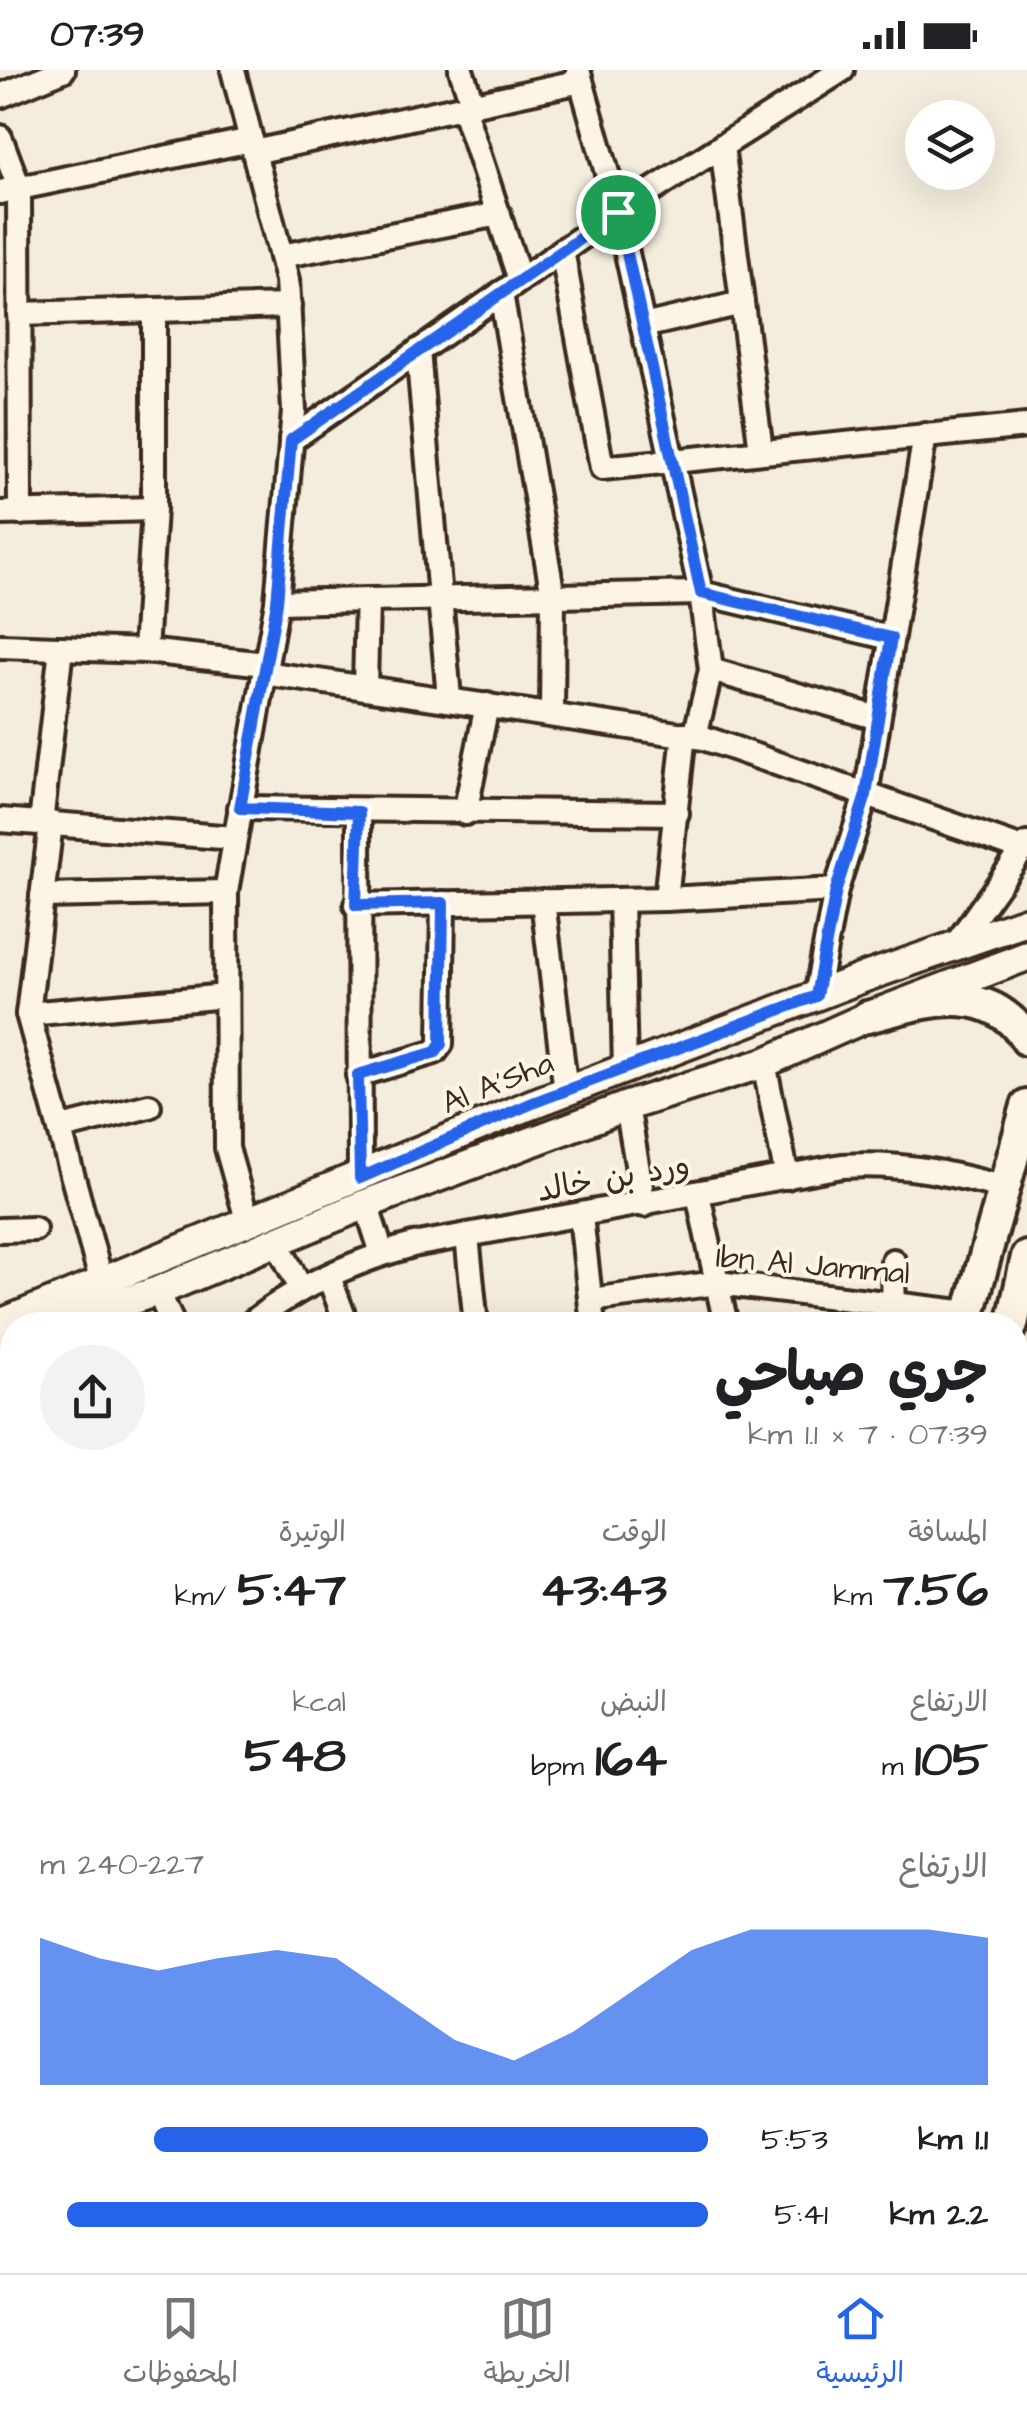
<!DOCTYPE html>
<html lang="ar">
<meta charset="utf-8">
<style>
body{margin:0;font-family:"Architects Daughter","Playpen Sans Arabic",sans-serif;background:#f2f2f2;color:#202124;direction:rtl;height:100vh;display:flex;flex-direction:column;font-size:38px;white-space:nowrap}
*{box-sizing:border-box;margin:0}
p{font-size:32px;color:#757577}
.icon{flex:none;width:55px;height:55px;fill:none;stroke:currentColor;stroke-width:2;stroke-linecap:round;stroke-linejoin:round}
.map{position:relative;flex:1;overflow:hidden;direction:ltr}
.panel{position:absolute;left:0px;top:1242px;width:1028px;height:962px;display:flex;flex-direction:column;background:#fff;border-radius:40px 40px 0 0;box-shadow:0 10px 40px #0002;direction:rtl}
.panel>*{flex:none}
.fabs{position:absolute;left:905px;top:30px;display:grid;gap:20px}
.fabs a{display:grid;place-items:center;width:90px;height:90px;border-radius:50%;background:#fff;box-shadow:0 10px 40px #0002;font-size:50px}
.pin{position:absolute;display:grid;place-items:center;width:85px;height:85px;color:#fff;margin:-42px;border:5px solid #fff;border-radius:50%;box-shadow:0 2px 10px #0007}
.round{display:grid;place-items:center;flex:none;width:105px;height:105px;border-radius:52px;background:#f2f2f2}
.head{display:flex;align-items:center;justify-content:space-between;height:170px;padding:0 40px}
h1{font-size:55px;font-weight:700;line-height:75px}
.metrics{display:grid;grid-template-columns:repeat(3,1fr);gap:15px;height:170px;padding:10px 40px}
.metrics div{display:grid;align-content:center}
.metrics b{font-size:50px;font-weight:700}
.metrics small{font-size:28px;font-weight:400}
.metrics p{font-size:28px}
.chart{height:280px;padding:20px 40px}
.chart p{display:flex;justify-content:space-between}
.chart svg{width:100%;height:180px;margin-top:10px;fill:#2563eb;opacity:.7}
ul{padding:0 40px;list-style:none;font-size:32px}
li{display:grid;grid-template-columns:160px 120px 1fr;align-items:center;height:75px}
li i{height:25px;border-radius:12px;background:#2563eb}
.status{display:flex;justify-content:space-between;align-items:center;height:70px;padding:0 50px;background:#fff;direction:ltr}
.status svg{height:28px;fill:currentColor}
.dock{display:flex;justify-content:space-around;align-items:center;height:140px;border-top:2px solid #e0e0e0;background:#fff;font-size:28px;color:#757577}
.dock a{display:grid;justify-items:center;gap:5px}
.dock .selected{color:#2563eb}
.map>svg:first-child{display:block}
</style>
<div class="status"><b>07:39</b><svg viewBox="0 0 49 12"><path d="M0 12V9h3v3zM5 12V6h3v6zM10 12V3h3v9zM15 12V0h3v12zM26 1h20v11H26zM47 4h2v5h-2z"/></svg></div>
<div class="map">
<svg width="1027" height="2203" viewBox="0 0 1027 2203">
<rect width="100%" height="100%" fill="#f4eddd"/>
<filter id="ink" filterUnits="userSpaceOnUse"><feTurbulence type="fractalNoise" baseFrequency=".01" numOctaves="2"/><feDisplacementMap in="SourceGraphic" scale="20" xChannelSelector="R" yChannelSelector="G"/><feConvolveMatrix kernelMatrix="1 2 1 2 8 2 1 2 1" color-interpolation-filters="sRGB"/></filter>
<g filter="url(#ink)">
<path fill="#d6cdbd" stroke="#887c6e" stroke-width="2.5" d="M1027,1495V2203H866L869,2193L1015,2192V1548Z"/>
<g fill="none" stroke-linecap="round" stroke-linejoin="round">
<g stroke="#3b2a1e" stroke-width="30">
<g id="minor">
<path d="M233,0L287,210L294,341L277,532L226,822L227,1078L248,1153"/>
<path d="M461,0L473,35"/>
<path d="M578,0L618,142L701,523L711,600L695,666"/>
<path d="M0,26L63,0"/>
<path d="M463,37L520,210"/>
<path d="M0,67L19,118L20,443"/>
<path d="M722,76L761,381"/>
<path d="M254,82L581,11"/>
<path d="M0,122L251,70"/>
<path d="M562,180L602,398L1027,356"/>
<path d="M281,186L499,144"/>
<path d="M501,223L553,526L552,644"/>
<path d="M19,244L289,236"/>
<path d="M643,256L742,233"/>
<path d="M418,281L449,628"/>
<path d="M291,370L618,142L842,0"/>
<path d="M0,443L154,439"/>
<path d="M277,532L701,523L891,568"/>
<path d="M0,576L145,581L266,594"/>
<path d="M145,581L154,439V240"/>
<path d="M711,600L878,648"/>
<path d="M264,603L704,668L1025,780"/>
<path d="M365,618L367,530"/>
<path d="M240,738L677,743"/>
<path d="M359,742L360,1107"/>
<path d="M465,743L487,635"/>
<path d="M0,750L235,768"/>
<path d="M41,753L61,578"/>
<path d="M51,753L28,944L102,1213"/>
<path d="M42,826L226,822"/>
<path d="M666,829L684,664"/>
<path d="M621,830L625,1000"/>
<path d="M543,831L566,1022"/>
<path d="M356,835L666,829L836,820"/>
<path d="M956,874L1027,774"/>
<path d="M816,926L836,820L866,725L925,365"/>
<path d="M28,944L226,926"/>
<path d="M764,993L787,1107"/>
<path d="M358,1005L435,982L441,974L443,833"/>
<path d="M627,1036L644,1135"/>
<path d="M62,1058L149,1036"/>
<path d="M698,1124L726,1255"/>
<path d="M366,1134L382,1183"/>
<path d="M581,1146L593,1255"/>
<path d="M0,1160L34,1159"/>
<path d="M467,1166L476,1255"/>
<path d="M277,1172L301,1219"/>
<path d="M893,1191L894,1255"/>
<path d="M329,1207L347,1255"/>
<path d="M158,1221L173,1255"/>
<path d="M591,1230L717,1213L969,1243"/>
<path d="M249,1255C296,1216 355,1191 413,1175L842,1096C900,1092 949,1103 1005,1118"/>
<path d="M0,1397L12,1390"/>
<path d="M0,1483L12,1480"/>
<path d="M0,1585L12,1584"/>
<path d="M0,1675L12,1674"/>
<path d="M333,2192L335,2203"/>
<path d="M445,2192L446,2203"/>
<path d="M575,2203L580,2192"/>
</g>
</g>
<g stroke="#3b2a1e" stroke-width="35">
<g id="tertiary">
<path d="M0,1254L535,1033L865,907L1027,851"/>
<path d="M54,1255L158,1221L366,1134L627,1036L764,993L867,947L1027,886"/>
<path d="M0,1275L12,1270"/>
</g>
</g>
<g stroke="#3b2a1e" stroke-width="38">
<g id="secondary">
<path d="M867,947C926,932 988,909 1027,970"/>
<path d="M966,1255L1027,1036"/>
<path d="M1012,1255L1027,1187"/>
<path d="M0,1802L12,1870"/>
<path d="M0,2084L12,2153"/>
<path d="M20,2192L22,2203"/>
<path d="M72,2192L74,2203"/>
<path d="M762,2203L765,2192"/>
<path d="M805,2203L808,2192"/>
</g>
</g>
<g stroke="#3b2a1e" stroke-width="4" stroke-dasharray="10 8" stroke-linecap="butt">
<path d="M1015,1836L1027,1819"/>
<path d="M955,2192L958,2203"/>
</g>
<use href="#minor" stroke="#fcf5e5" stroke-width="22"/>
<use href="#tertiary" stroke="#fcf5e5" stroke-width="28"/>
<use href="#secondary" stroke="#fcf5e5" stroke-width="30"/>
</g>
</g>
<g fill="none" stroke-linecap="round" stroke-linejoin="round" filter="url(#ink)">
<g stroke="#fff" stroke-width="20">
<path id="route" d="M618,142L701,523L891,568L866,725L836,820L816,926L535,1032L360,1108L358,1005L436,982L441,974L443,833L356,835L359,742L240,738L277,532L291,370Z"/>
</g>
<use href="#route" stroke="#2563eb" stroke-width="12"/>
</g>
<g text-anchor="middle" stroke-width="8" stroke-linejoin="round" paint-order="stroke">
<g font-size="32" fill="#3b2a1e" stroke="#fcf5e5">
<text transform="translate(497 1012) rotate(-22)" y="11">Al A'Sha</text>
<text transform="translate(613 1107) rotate(-10)" y="11">ورد بن خالد</text>
<text transform="translate(813 1194) rotate(5)" y="11">Ibn Al Jammal</text>
</g>
</g>
</svg>
<div class="fabs">
<a><svg class="icon" aria-label="layers" viewBox="0 0 24 24"><path d="M12 4l9 5-9 5-9-5zM3 14l9 5 9-5"/></svg></a>
</div>
<div class="pin" style="left:618px;top:142px;background:#1e9e55"><svg class="icon" aria-label="arrive" viewBox="0 0 24 24"><path d="M6 21V4h12l-3 4 3 4H6"/></svg></div>
<section class="panel">
<div class="head"><div><h1>جري صباحي</h1><p>07:39 · 7 × 1.1 km</p></div><a class="round"><svg class="icon" aria-label="share" viewBox="0 0 24 24"><path d="M12 15V3M7 8l5-5 5 5M5 13v7h14v-7"/></svg></a></div>
<div class="metrics">
<div><p>المسافة</p><b>7.56<small> km</small></b></div>
<div><p>الوقت</p><b>43:43</b></div>
<div><p>الوتيرة</p><b>5:47<small> /km</small></b></div>
</div>
<div class="metrics">
<div><p>الارتفاع</p><b>105<small> m</small></b></div>
<div><p>النبض</p><b>164<small> bpm</small></b></div>
<div><p>kcal</p><b>548</b></div>
</div>
<div class="chart"><p><span>الارتفاع</span>227–240 m</p>
<svg viewBox="0 0 160 44" preserveAspectRatio="none"><path d="M0 44V8L10 13L20 16L30 13L40 11L50 13L60 23L70 33L80 38L90 31L100 21L110 11L120 6L130 6L140 6L150 6L160 8V44z"/></svg>
</div>
<ul>
<li><b>1.1 km</b>5:53<i style="width:83%"></i></li>
<li><b>2.2 km</b>5:41<i style="width:96%"></i></li>
</ul>
</section>
</div>
<nav class="dock">
<a class="selected"><svg class="icon" aria-label="home" viewBox="0 0 24 24"><path d="M3 11l9-7 9 7M6 9v11h12V9"/></svg>الرئيسية</a>
<a><svg class="icon" aria-label="map" viewBox="0 0 24 24"><path d="M3 6l6-2 6 2 6-2v14l-6 2-6-2-6 2zM9 4v14M15 6v14"/></svg>الخريطة</a>
<a><svg class="icon" aria-label="saved" viewBox="0 0 24 24"><path d="M7 4h10v16l-5-4-5 4z"/></svg>المحفوظات</a>
</nav>
